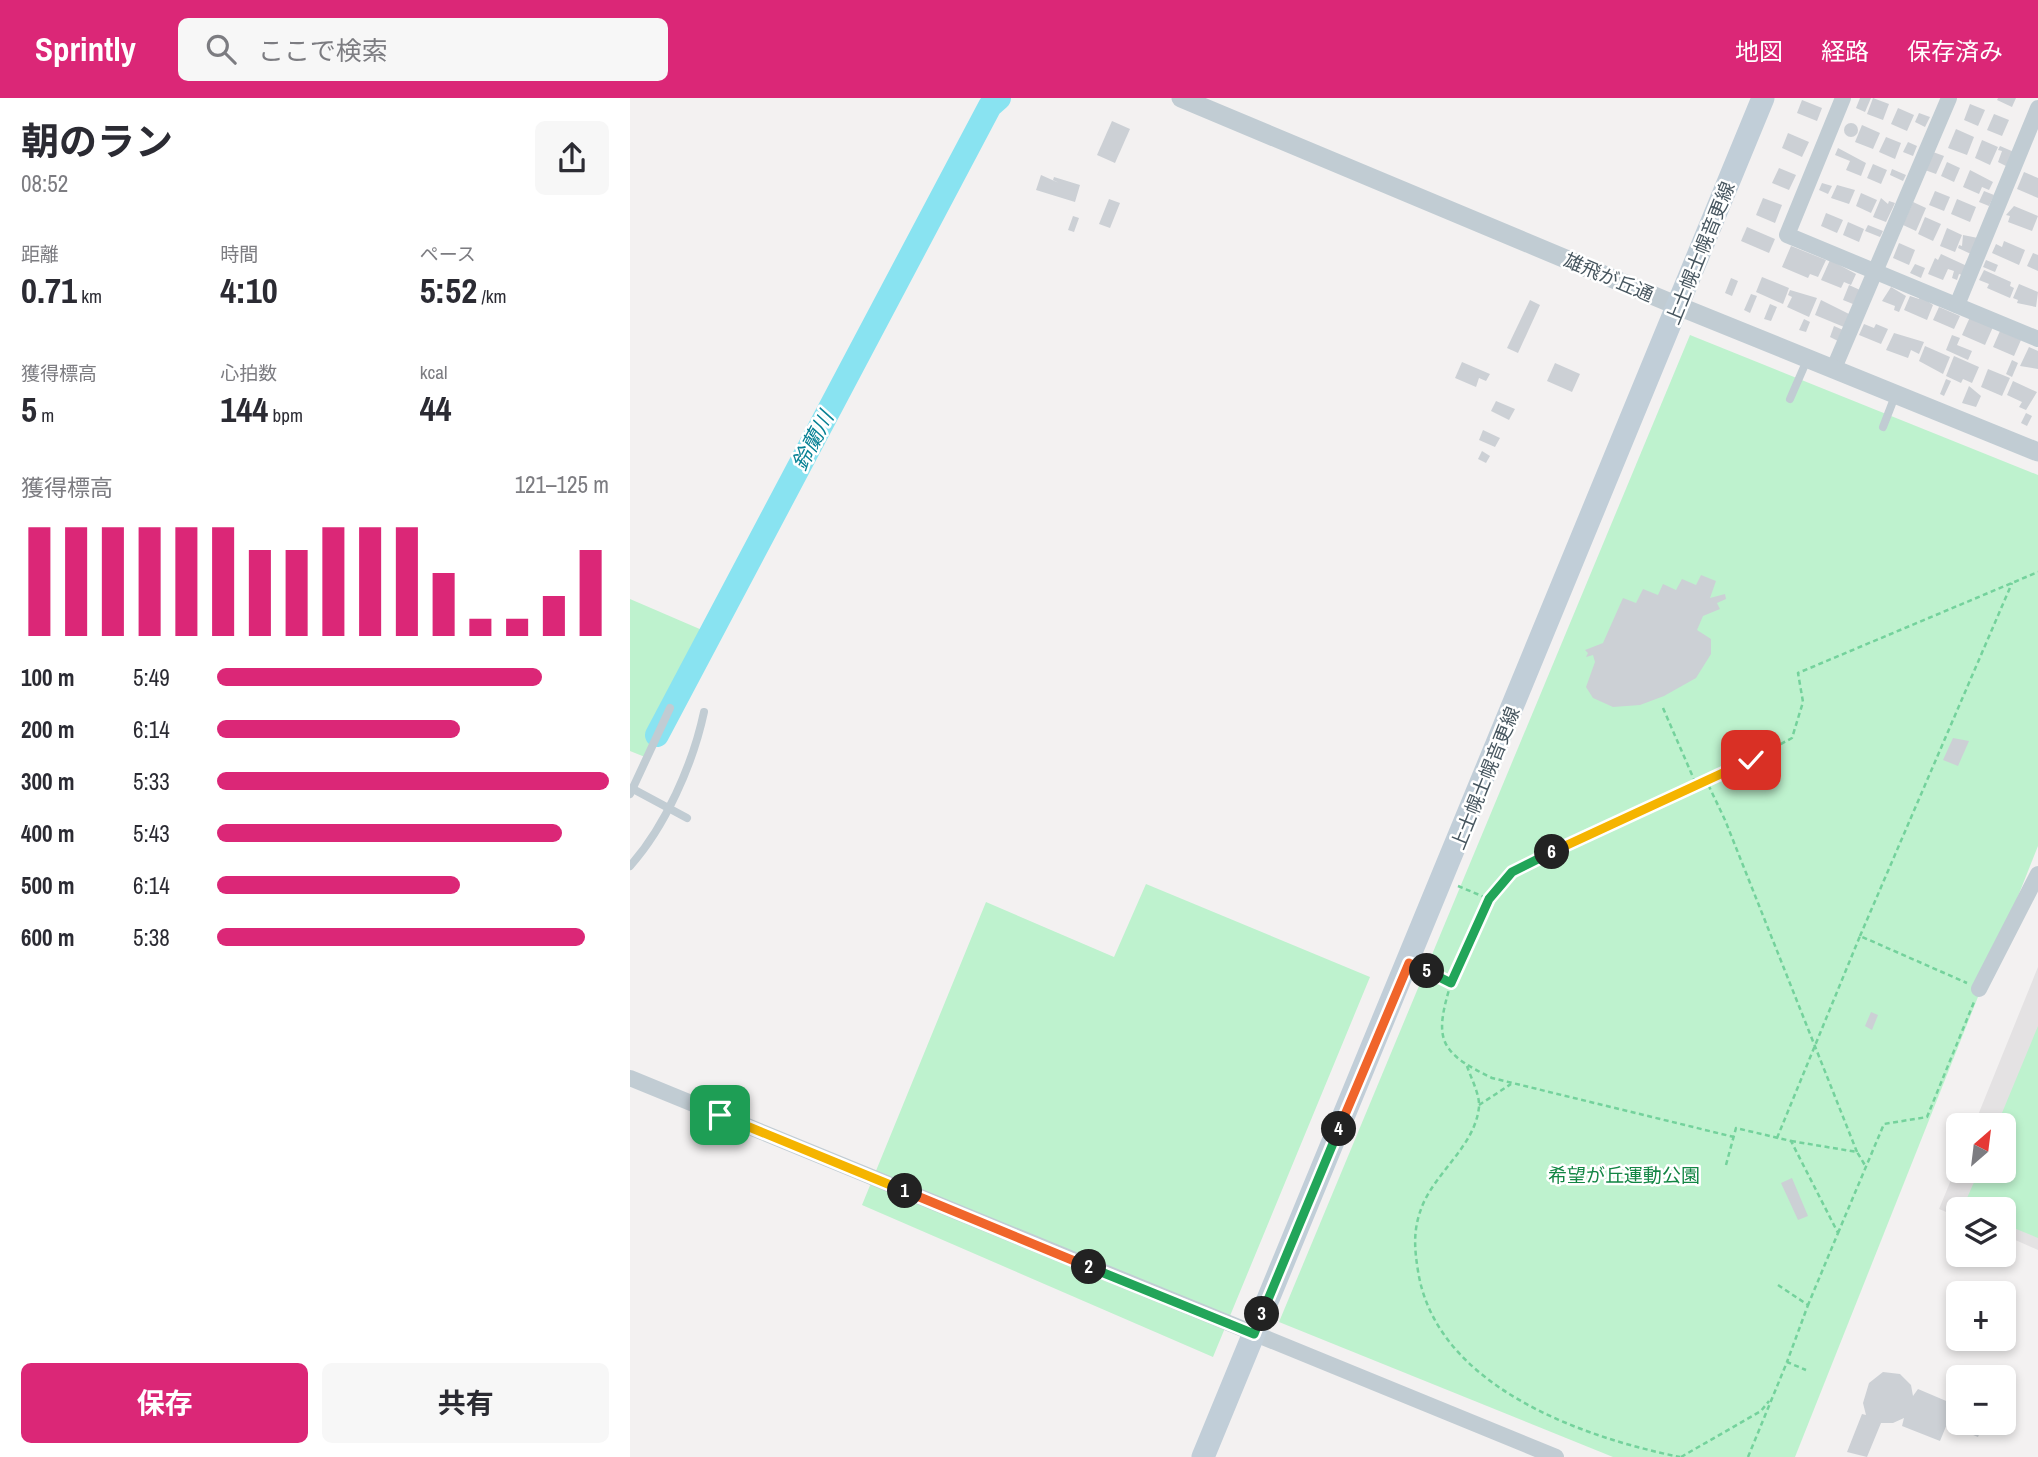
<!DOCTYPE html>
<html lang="ja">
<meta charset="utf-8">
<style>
body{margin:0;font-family:"Archivo Narrow","Noto Sans JP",sans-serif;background:#f7f7f7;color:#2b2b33;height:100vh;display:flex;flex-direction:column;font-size:26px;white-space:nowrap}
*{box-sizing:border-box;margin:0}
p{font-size:23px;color:#7c7c81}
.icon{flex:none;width:38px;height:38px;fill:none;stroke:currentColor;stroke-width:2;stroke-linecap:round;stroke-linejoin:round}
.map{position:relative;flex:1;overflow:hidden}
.drawer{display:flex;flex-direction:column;background:#fff;width:630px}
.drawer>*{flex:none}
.needle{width:46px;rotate:28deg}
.controls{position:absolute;left:1316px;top:1015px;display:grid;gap:14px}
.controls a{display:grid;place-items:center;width:70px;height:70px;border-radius:10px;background:#fff;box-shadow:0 4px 10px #0003;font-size:35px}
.pin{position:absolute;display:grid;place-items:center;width:60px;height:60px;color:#fff;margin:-30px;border-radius:14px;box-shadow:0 4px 10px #0006}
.km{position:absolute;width:35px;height:35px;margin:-18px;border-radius:50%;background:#222;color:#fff;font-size:19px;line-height:35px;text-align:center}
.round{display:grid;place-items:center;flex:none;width:74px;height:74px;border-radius:10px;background:#f7f7f7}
.overview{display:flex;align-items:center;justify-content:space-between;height:119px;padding:0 21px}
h1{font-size:38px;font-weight:700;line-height:52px}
.figures{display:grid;grid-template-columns:repeat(3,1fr);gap:10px;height:119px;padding:7px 21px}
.figures div{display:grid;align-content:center}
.figures b{font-size:35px;font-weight:700}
.figures small{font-size:19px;font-weight:400}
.figures p{font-size:19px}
.chart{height:196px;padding:14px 21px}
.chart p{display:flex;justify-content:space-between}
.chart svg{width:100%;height:126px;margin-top:7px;stroke:#db2777;stroke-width:6}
.primary-button{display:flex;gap:14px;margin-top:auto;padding:14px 21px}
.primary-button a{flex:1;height:80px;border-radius:10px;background:#db2777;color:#fff;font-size:28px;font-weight:700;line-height:80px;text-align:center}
.primary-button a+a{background:#f7f7f7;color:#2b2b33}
ul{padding:0 21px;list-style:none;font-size:23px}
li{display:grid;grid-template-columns:112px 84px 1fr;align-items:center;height:52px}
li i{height:18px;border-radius:9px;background:#db2777}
header{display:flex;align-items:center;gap:42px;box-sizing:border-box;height:98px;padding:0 35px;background:#db2777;color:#fff}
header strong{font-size:33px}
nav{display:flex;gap:38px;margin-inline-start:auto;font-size:24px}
.search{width:490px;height:63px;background:#f7f7f7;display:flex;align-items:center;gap:18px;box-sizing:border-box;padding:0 24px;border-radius:10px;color:#7c7c81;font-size:26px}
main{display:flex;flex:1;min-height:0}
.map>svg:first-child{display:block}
</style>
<header>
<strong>Sprintly</strong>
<div class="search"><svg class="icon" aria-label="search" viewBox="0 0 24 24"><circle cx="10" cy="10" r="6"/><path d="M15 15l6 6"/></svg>ここで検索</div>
<nav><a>地図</a><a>経路</a><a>保存済み</a></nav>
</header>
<main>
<section class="drawer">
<div class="overview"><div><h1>朝のラン</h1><p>08:52</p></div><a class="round"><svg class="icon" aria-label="share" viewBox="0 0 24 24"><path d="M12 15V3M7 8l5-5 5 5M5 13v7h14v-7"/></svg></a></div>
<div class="figures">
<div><p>距離</p><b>0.71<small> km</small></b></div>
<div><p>時間</p><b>4:10</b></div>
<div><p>ペース</p><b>5:52<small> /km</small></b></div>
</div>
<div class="figures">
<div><p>獲得標高</p><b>5<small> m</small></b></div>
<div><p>心拍数</p><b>144<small> bpm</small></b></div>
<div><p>kcal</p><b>44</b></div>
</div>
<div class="chart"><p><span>獲得標高</span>121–125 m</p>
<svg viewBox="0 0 160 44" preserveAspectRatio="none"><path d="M5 44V6M15 44V6M25 44V6M35 44V6M45 44V6M55 44V6M65 44V14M75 44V14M85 44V6M95 44V6M105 44V6M115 44V22M125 44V38M135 44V38M145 44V30M155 44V14"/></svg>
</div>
<ul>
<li><b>100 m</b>5:49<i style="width:83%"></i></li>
<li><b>200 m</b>6:14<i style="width:62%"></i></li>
<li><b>300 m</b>5:33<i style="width:100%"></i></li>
<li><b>400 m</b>5:43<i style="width:88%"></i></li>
<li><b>500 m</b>6:14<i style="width:62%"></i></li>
<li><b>600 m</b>5:38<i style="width:94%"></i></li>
</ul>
<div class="primary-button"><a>保存</a><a>共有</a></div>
</section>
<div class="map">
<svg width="1408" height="1359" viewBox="0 0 1408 1359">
<rect width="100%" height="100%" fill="#f3f1f1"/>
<path fill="#e4e2e3" d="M1408,869V1152L1374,1137V1111H1328V1119L1309,1111L1328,1065V1073H1374V1027H1344Z"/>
<g fill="#bef2ce">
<path d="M1060,237L1408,377V748L1165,1359H983L649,1224Z"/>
<path d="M0,501L72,532L15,659L0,653Z"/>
<path d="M516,786L740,879L583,1259L232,1107L356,804L484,859Z"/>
<path d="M1408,928V1140L1374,1126V1111L1333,1109L1349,1073H1374V1027H1367Z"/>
</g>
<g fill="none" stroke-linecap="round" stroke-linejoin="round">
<path stroke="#89e3f1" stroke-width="24" d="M27,637L360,8L369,0"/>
</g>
<g fill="#ccd0d5">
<path d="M1230,0H1241L1235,14L1226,10Z"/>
<path d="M1243,0L1259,6L1253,22L1237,16Z"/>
<path d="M1368,0H1386L1382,9L1367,2Z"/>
<path d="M1172,2L1192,10L1187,23L1167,15Z"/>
<path d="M1340,6L1355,12L1348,28L1334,22Z"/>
<path d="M1268,10L1284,17L1277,33L1261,26Z"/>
<path d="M1289,15L1300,19L1295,29L1285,24Z"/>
<path d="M1364,16L1379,22L1372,38L1357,32Z"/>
<path d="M482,23L500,31L485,65L467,57Z"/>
<circle cx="1221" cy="32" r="7"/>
<path d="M1232,27L1250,35L1243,51L1225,44Z"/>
<path d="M1326,31L1344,39L1337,57L1318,50Z"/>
<path d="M1158,35L1179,44L1172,59L1152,50Z"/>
<path d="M1256,39L1271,45L1265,61L1249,54Z"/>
<path d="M1352,42L1368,49L1360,67L1345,60Z"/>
<path d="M1278,44L1287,48L1283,58L1273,54Z"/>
<path d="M1370,48L1384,54L1378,69L1368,64L1372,53L1368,52Z"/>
<path d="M1208,50L1236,65L1231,78L1216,72L1220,63L1205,57Z"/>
<path d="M1303,54L1314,58L1306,76L1295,72Z"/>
<path d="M1317,64L1330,70L1324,84L1311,78Z"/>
<path d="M1243,66L1257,72L1251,86L1237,80Z"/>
<path d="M1149,70L1166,77L1159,92L1142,85Z"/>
<path d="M1262,71L1276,77L1273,83L1260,77Z"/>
<path d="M1340,72L1363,84L1359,92L1352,89L1349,96L1333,89Z"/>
<path d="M1394,74L1408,80V100L1387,91Z"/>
<path d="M411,77L429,85L423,82L424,79L450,87L445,104L406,92Z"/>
<path d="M1192,85L1202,88L1198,96L1189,92Z"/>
<path d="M1207,87L1225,92L1219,106L1201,100Z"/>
<path d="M1305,93L1320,99L1314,113L1299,107Z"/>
<path d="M1354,93L1364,97L1359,108L1349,104Z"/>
<path d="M1231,95L1247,102L1241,115L1226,108Z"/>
<path d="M1133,100L1152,107L1145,125L1126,117Z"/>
<path d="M1251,100L1258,106L1259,103L1265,105L1256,124L1243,119Z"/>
<path d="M479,101L490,105L480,130L469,126Z"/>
<path d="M1327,101L1346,109L1340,124L1321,116Z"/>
<path d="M1283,104L1296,110L1286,133L1273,127Z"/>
<path d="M1384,108L1408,118L1402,133L1378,124L1380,118L1376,117Z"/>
<path d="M1196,115L1213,122L1207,135L1191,128Z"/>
<path d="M443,118L449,120L444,134L438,132Z"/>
<path d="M1295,119L1311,126L1303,143L1288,136Z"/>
<path d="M1218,124L1234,131L1229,144L1213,137Z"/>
<path d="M1238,127L1253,133L1250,139L1235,133Z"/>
<path d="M1117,129L1145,141L1139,155L1111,143Z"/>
<path d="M1317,130L1332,137L1325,154L1310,148Z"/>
<path d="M1333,137L1348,140L1341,156L1328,150L1329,147L1332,148Z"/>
<path d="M1374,143L1395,152L1389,167L1362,155L1366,146L1372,149Z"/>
<path d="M1269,145L1285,152L1279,167L1263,160Z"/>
<path d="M1161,148L1196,162L1188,179L1180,176L1178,180L1152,169Z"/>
<path d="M1403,155L1408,157V173L1397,168Z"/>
<path d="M1311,156L1337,168L1332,177L1329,176L1327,182L1322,180L1324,173L1318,171L1313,182L1298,176L1305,160L1308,162Z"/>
<path d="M1200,162L1226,176L1221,187L1214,184L1211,190L1191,182Z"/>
<path d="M1356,162L1368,167L1365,174L1353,169Z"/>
<path d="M1285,166L1295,170L1291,180L1280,175Z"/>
<path d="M1354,172L1381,184L1380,188L1384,190L1380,200L1357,190L1359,186L1349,182Z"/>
<path d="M1132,179L1159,190L1153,206L1126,194Z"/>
<path d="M1101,180L1108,183L1102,198L1095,195Z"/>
<path d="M1389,186L1408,194L1406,209L1387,205L1388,202L1383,200Z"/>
<path d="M1219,187L1230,192L1223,206L1213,202Z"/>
<path d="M1261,189L1276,198L1269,214L1264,212L1265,208L1252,203Z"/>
<path d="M1160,192L1187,200L1179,219L1157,209L1162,199L1158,197Z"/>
<path d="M1121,196L1127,198L1120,215L1114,212Z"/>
<path d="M1280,198L1289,201L1290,198L1303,207L1297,222L1274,212Z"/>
<path d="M900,202L910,207L888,255L877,250Z"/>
<path d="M1191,202L1219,216L1214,229L1185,217Z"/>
<path d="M1140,206L1147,209L1141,223L1134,221Z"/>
<path d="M1309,209L1330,218L1324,231L1303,222Z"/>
<path d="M1340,219L1363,229L1355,247L1332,237Z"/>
<path d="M1174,221L1180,224L1176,234L1169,232Z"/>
<path d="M1234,226L1244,230L1246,226L1258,231L1251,246L1229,237Z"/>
<path d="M1204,228L1213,232L1208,243L1200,239Z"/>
<path d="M1370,233L1391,242L1384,258L1363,249Z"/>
<path d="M1264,235L1294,244L1289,256L1281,252L1278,260L1256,252Z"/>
<path d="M1322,237L1330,240L1327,247L1342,253L1338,262L1316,252Z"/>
<path d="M1295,248L1320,259L1313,276L1289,263Z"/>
<path d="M1399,249L1408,253V271L1390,268Z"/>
<path d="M1324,258L1349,269L1342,285L1333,281L1331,285L1316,278Z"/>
<path d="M1382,262L1388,265L1382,279L1376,276Z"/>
<path d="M832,264L860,276L856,283L849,280L846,289L825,280Z"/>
<path d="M925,265L950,276L942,294L917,283Z"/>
<path d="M1358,271L1380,280L1372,298L1351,289Z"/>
<path d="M1316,281L1321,283L1314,298L1310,296Z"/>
<path d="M1383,283L1407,294L1396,312L1389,309L1392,304L1377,297Z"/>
<path d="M1339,288L1351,298L1346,309L1332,305Z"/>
<path d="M866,303L885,311L879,322L861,313Z"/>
<path d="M1396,315L1402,318L1397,328L1391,325Z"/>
<path d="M853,332L870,340L865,349L849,342Z"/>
<path d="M852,353L860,358L856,365L848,361Z"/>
<path d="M1071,477L1086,483L1080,500L1095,496L1096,501L1087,505L1090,511L1073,518L1067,532L1081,541V556L1066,580L1034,598L1010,607L983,609L963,600L956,589L965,564L963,557L956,559L958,555L955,552L973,545L993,500L1006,505L1013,491L1028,497L1033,486L1046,492L1052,481L1066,487Z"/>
<path d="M1323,640L1339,643L1328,668L1313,662Z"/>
<path d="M1241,914L1248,917L1242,932L1235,928Z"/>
<path d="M1162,1080L1178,1118L1168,1122L1151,1085Z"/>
<path d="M1253,1274L1270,1276L1281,1287L1283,1298L1288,1291L1328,1308V1325H1354L1348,1339L1317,1326L1310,1343L1272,1328L1274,1320L1263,1325H1251L1237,1359L1217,1354L1232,1316L1236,1317L1233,1305L1239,1285Z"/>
</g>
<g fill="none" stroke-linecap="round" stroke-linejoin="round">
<g stroke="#74d29c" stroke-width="2.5" stroke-dasharray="5 3.5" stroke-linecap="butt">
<path d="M1033,610L1066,686"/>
<path d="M828,788L859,801L882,774L1076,682"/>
<path d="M1230,838L1382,485"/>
<path d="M791,871L821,885L859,801"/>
<path d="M821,885C804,941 808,954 862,980L1104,1039"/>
<path d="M837,968C841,980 850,997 849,1009C845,1047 808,1072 793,1106C783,1130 784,1148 788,1173C806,1288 951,1339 1050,1359"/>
<path d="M849,1007L881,986"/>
<path d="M1147,1040L1230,838L1337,885"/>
<path d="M1161,1043L1227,1054L1236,1069"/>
<path d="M1227,1054L1095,722L1076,682L1121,662L1162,640L1173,604L1168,575L1408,474"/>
<path d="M1096,1067L1106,1030L1161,1043L1208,1135L1178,1207"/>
<path d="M1208,1135L1254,1026L1297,1019L1344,904"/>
<path d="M1148,1187L1178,1207L1157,1264"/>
<path d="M1051,1359L1131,1313L1139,1303"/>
<path d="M1118,1359L1157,1264L1176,1272"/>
</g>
<g stroke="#c1ccd3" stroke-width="8">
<path d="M1160,301L1177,262"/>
<path d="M1253,329L1265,298"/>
<path d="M3,691L57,720"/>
<path d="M0,696L40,610"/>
<path d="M0,768C35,729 63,666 74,614"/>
</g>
<g stroke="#c1ccd3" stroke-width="16">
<path d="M1213,0L1157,137L1408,241"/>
<path d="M1327,207L1408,10"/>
<path d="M1204,270L1319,0"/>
<path d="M1349,891L1408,776"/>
<path d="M0,980L926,1359"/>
</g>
<path stroke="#c1ccd3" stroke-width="19" d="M551,0L1048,208L1408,354"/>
<path stroke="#c1ced8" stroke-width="23" d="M573,1359L1133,0"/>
</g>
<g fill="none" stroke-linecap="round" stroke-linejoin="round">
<g stroke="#fff" stroke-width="14">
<path id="split-1" d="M90,1017L275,1093"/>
</g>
<g stroke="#fff" stroke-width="14">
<path id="split-2" d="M275,1093L459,1169"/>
</g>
<g stroke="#fff" stroke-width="14">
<path id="split-3" d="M459,1169L624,1236L632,1216"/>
</g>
<g stroke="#fff" stroke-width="14">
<path id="split-4" d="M632,1216L709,1031"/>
</g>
<g stroke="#fff" stroke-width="14">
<path id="split-5" d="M709,1031L779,865L797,873"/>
</g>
<g stroke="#fff" stroke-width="14">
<path id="split-6" d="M797,873L821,885L859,801L882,774L922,754"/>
</g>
<g stroke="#fff" stroke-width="14">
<path id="split-7" d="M922,754L1121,662"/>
</g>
<use href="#split-1" stroke="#f5b400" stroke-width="9"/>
<use href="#split-2" stroke="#f0652b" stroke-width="9"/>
<use href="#split-3" stroke="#22a559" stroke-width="9"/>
<use href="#split-4" stroke="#22a559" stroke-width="9"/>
<use href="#split-5" stroke="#f0652b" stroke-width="9"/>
<use href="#split-6" stroke="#22a559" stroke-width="9"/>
<use href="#split-7" stroke="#f5b400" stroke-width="9"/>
</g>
<g text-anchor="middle" stroke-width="5" stroke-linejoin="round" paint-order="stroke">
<g font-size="19" fill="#47565f" stroke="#fff">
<text transform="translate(1070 155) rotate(-68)" y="7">上士幌士幌音更線</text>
<text transform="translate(979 179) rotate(23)" y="7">雄飛が丘通</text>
<text transform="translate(855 680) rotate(-68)" y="7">上士幌士幌音更線</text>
</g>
<g font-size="19" fill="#138644" stroke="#fff">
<text x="994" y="1084">希望が丘運動公園</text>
</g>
<g font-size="21" font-style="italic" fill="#078194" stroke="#fff">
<text transform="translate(183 343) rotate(-62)" y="7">鈴蘭川</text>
</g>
</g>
</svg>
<div class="controls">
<a><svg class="needle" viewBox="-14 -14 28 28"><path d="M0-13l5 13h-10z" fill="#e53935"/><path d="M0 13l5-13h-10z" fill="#7c7c81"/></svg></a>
<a><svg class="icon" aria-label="layers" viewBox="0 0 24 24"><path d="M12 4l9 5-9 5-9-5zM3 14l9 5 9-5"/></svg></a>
<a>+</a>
<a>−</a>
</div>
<div class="pin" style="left:90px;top:1017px;background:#1e9e55"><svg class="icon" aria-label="arrive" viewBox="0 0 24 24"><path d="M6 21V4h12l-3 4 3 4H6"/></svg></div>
<div class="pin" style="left:1121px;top:662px;background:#d93025"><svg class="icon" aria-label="check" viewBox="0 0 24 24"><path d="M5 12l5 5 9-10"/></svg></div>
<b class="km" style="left:275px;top:1093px">1</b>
<b class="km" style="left:459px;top:1169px">2</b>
<b class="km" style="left:632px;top:1216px">3</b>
<b class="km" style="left:709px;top:1031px">4</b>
<b class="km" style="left:797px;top:873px">5</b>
<b class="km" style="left:922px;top:754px">6</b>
</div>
</main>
